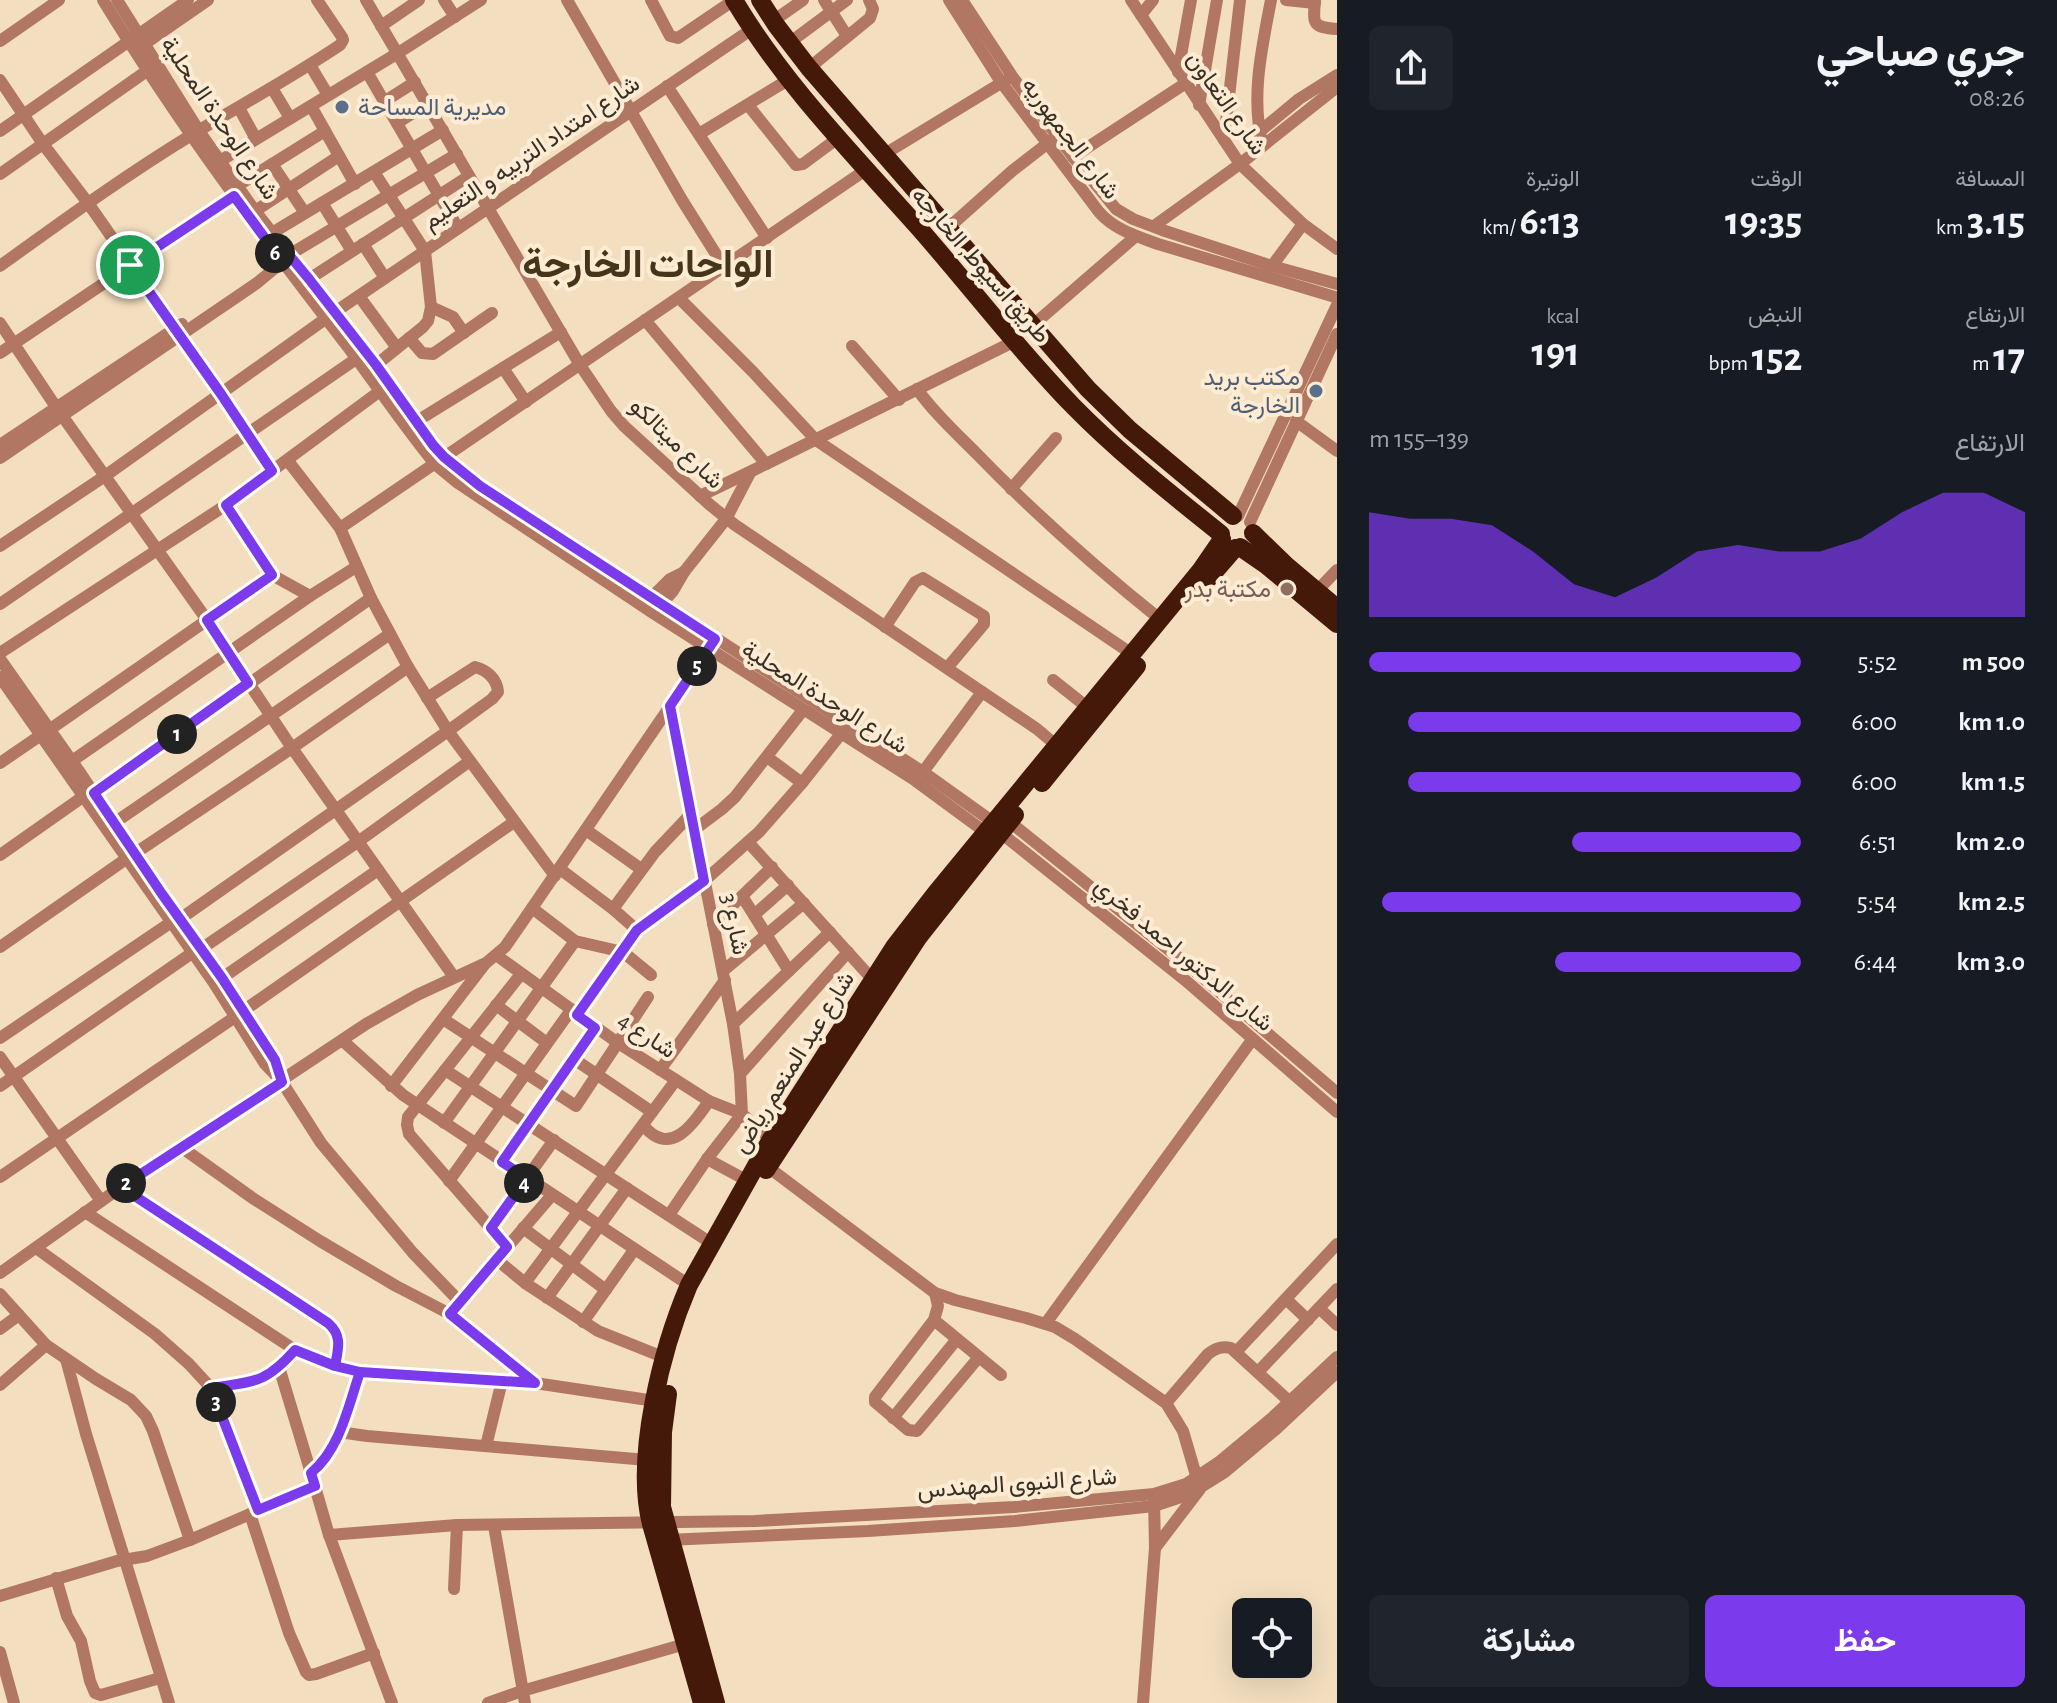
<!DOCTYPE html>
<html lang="ar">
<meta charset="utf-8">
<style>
body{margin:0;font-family:"Alegreya Sans",Vazirmatn,sans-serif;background:#20242c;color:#f1f3f6;direction:rtl;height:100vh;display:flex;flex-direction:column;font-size:30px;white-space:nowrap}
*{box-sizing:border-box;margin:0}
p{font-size:26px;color:#9ea1a6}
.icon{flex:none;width:44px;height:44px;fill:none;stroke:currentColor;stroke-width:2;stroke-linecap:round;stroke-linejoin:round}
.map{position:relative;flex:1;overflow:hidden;direction:ltr}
.details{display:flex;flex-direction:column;background:#171b24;width:720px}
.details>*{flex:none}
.controls{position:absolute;left:1232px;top:1598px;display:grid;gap:16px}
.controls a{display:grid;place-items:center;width:80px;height:80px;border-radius:12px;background:#171b24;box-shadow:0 8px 32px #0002;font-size:40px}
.pin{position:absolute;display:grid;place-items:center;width:68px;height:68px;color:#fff;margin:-34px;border:4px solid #fff;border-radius:50%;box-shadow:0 2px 8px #0007}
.km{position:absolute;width:40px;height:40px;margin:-20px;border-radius:50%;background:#222;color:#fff;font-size:22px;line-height:40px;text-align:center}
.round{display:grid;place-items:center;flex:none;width:84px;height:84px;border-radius:12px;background:#20242c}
.summary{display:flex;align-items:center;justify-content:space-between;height:136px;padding:0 32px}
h1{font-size:44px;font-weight:700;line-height:60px}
.stats{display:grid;grid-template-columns:repeat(3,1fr);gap:12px;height:136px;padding:8px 32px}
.stats div{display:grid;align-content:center}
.stats b{font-size:40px;font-weight:700}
.stats small{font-size:22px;font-weight:400}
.stats p{font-size:22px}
.chart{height:224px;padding:16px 32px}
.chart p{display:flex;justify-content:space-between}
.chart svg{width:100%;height:144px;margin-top:8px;fill:#7c3aed;opacity:.7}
.button{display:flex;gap:16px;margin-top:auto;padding:16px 32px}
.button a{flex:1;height:92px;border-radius:12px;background:#7c3aed;color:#fff;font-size:32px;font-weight:700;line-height:92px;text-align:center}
.button a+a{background:#20242c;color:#f1f3f6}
ul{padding:0 32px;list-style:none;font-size:26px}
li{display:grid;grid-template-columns:128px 96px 1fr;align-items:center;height:60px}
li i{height:20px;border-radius:10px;background:#7c3aed}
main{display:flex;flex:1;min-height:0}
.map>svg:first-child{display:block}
</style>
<main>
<section class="details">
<div class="summary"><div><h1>جري صباحي</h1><p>08:26</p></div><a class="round"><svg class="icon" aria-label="share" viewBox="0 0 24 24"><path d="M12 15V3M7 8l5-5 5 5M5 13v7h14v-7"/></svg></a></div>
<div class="stats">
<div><p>المسافة</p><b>3.15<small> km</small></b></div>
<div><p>الوقت</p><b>19:35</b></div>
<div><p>الوتيرة</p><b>6:13<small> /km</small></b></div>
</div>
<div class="stats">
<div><p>الارتفاع</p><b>17<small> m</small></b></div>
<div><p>النبض</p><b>152<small> bpm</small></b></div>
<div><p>kcal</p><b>191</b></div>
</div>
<div class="chart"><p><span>الارتفاع</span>139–155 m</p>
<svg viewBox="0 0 160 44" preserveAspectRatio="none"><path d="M0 44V12L10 14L20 14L30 16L40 24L50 34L60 38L70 32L80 24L90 22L100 24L110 24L120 20L130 12L140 6L150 6L160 12V44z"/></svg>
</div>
<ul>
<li><b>500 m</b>5:52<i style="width:100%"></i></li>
<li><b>1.0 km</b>6:00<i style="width:91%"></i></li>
<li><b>1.5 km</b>6:00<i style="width:91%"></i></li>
<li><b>2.0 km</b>6:51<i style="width:53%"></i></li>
<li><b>2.5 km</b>5:54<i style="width:97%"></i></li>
<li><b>3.0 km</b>6:44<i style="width:57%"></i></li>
</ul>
<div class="button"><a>حفظ</a><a>مشاركة</a></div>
</section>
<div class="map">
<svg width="1337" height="1703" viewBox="0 0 1337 1703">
<rect width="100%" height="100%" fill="#f3debf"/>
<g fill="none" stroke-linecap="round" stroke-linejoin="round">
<g stroke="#b27763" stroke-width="12">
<path d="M103,0C177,121 261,235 348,347C377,386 404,426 435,464L458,483L653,613L913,779L985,832"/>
<path d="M117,0L199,131L255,211L376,365L433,445L444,457L480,486L923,772L993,822"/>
<path d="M366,0L580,365L611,411L624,426L709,504L735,525L1037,729L1062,750"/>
<path d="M444,0L455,17"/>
<path d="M567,0L682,200L724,267"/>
<path d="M651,0L670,36L678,38L734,0"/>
<path d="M824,0L847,36"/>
<path d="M949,0L1001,82L1099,212C1115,230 1136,236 1158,244L1335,297"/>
<path d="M962,0L1012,76L1073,157L1116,209L1133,219L1162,230L1272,266L1337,284"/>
<path d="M1131,0L1240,164L1303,224L1337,249"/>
<path d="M1286,0L1315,3"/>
<path d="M1315,0C1313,24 1312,27 1337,29"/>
<path d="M1141,15L1153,0"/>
<path d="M773,21L803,0"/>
<path d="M381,26L419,0"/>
<path d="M0,41L59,0"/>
<path d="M789,43L847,0"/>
<path d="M140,47L208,0"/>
<path d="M310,65L328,95"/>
<path d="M809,68L870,18L873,9L869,0"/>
<path d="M367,72L458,228"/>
<path d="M1178,72L1191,0"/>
<path d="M0,80L43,144L88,203L221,394L272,471"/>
<path d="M667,86L767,238"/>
<path d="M272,88L290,118"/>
<path d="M385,101L415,82"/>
<path d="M748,105L796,165L803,164L838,138"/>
<path d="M1199,105L1217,0"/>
<path d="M311,106L355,184"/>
<path d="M239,108L256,139"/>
<path d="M397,123L428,104"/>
<path d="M0,131L188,0"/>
<path d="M1259,132L1299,99L1337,75"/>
<path d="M699,134L788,80"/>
<path d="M1224,140L1240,0"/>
<path d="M1263,146C1250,99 1262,47 1271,0"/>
<path d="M883,155L1006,80"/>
<path d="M1073,157L1186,83"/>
<path d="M220,161L398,53L481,0"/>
<path d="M272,164L305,213"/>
<path d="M374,172L425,251L431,307L428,321L423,327L376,365"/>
<path d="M0,174L151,68"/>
<path d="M237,186L325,131"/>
<path d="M322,203L352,251"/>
<path d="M255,211L339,156"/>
<path d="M1154,226L1240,164L1337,87"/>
<path d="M947,229L1012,171L1052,140"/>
<path d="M272,233L443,130"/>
<path d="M363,244L385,278"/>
<path d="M289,255L457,154"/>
<path d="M0,266C65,219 130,172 198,131C246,102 294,76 340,45L343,40L342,37L317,0"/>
<path d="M1272,266L1303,224"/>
<path d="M309,279L469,176"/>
<path d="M359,296L397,348"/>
<path d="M679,298L753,372L816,440L1132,654"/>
<path d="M431,307L453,317L464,333"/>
<path d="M645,320L766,464L700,496"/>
<path d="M0,323L56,407L207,620L292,748L454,977"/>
<path d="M1032,326L1136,236"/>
<path d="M409,338L422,353L433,354L492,313"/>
<path d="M852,346L899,400"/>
<path d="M0,353L234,196"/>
<path d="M503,368L526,402"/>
<path d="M917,389C934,413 956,433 976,453C1034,513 1096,568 1161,620"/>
<path d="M417,421L561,332"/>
<path d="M1296,421L1337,451"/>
<path d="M0,445L182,324"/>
<path d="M0,458L257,283L286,259"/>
<path d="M288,461L340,528L371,598L408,667L448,731L555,876"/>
<path d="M766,464L1015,341"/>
<path d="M1011,489L1056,438"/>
<path d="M226,505L272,575"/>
<path d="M1238,516L1337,305"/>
<path d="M1250,522L1337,334"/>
<path d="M340,528L867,169"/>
<path d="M0,546L105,476L335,312L752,29"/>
<path d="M1317,591L1337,570"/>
<path d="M647,602L670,579L684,572"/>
<path d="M0,604L356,359"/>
<path d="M658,608L673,591L684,572L726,519L750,473"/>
<path d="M885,627L915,582L923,578L984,616V624L947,668"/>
<path d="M0,653L226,505L380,391"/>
<path d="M0,659L81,774L134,854L222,978L275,1060L281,1079"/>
<path d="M0,677L214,983L265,1064L282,1082L321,1143L413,1253L460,1302"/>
<path d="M1053,680L1087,707"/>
<path d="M670,706L733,1024L740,1074L742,1114L776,1144"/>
<path d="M49,730L272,575L310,596L356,567"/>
<path d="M767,757L802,783"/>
<path d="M72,761L310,596"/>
<path d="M0,763L41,735"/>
<path d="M923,772L982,692"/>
<path d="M94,793L371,598"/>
<path d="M1010,822L1194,970L1337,1093"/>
<path d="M114,823L390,634"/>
<path d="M586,830L641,869"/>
<path d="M694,830L722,809L735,797L803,710"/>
<path d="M1001,833L1185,980L1337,1112"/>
<path d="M748,842L873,980"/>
<path d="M134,854L292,748L408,667"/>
<path d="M0,855L84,796"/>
<path d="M560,869L613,909L637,930"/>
<path d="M742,896L789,971"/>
<path d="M532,908L575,941L623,952L651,975"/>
<path d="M613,909L655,852L691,814"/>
<path d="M754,915L788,885"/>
<path d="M180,919L448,731L492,699L498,692C497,679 487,670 475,667L427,698"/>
<path d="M713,924L772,867"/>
<path d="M0,947L126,859"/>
<path d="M201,949L359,841L470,761"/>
<path d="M496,955L618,1043L709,1101L742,1114L707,1159L669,1215"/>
<path d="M723,971L804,903"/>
<path d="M222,978L378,870"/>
<path d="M496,1005L547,1043"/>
<path d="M243,1011L514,822"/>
<path d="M577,1015L637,930L704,881L759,832L802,783L844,730"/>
<path d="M443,1019L576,1106L648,997"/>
<path d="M733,1024L830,932"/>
<path d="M0,1038L170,923"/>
<path d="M343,1041L403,1095L689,1285"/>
<path d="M0,1057L101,1201"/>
<path d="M574,1059L652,1112"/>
<path d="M445,1070L711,1243"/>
<path d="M660,1070L725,980"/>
<path d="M740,1074L848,952"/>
<path d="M0,1086L192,953"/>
<path d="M391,1086L484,965"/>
<path d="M444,1123L575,941"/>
<path d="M643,1125C670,1158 693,1125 709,1101"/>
<path d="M181,1147L254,1199L320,1241L396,1286L450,1314L535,1383"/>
<path d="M707,1159L746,1180"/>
<path d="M502,1162L595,1028"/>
<path d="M768,1167L935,1293L955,1300L1026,1318L1055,1327L1075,1339L1166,1403L1183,1431L1200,1489L1155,1548"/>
<path d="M0,1177L235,1017"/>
<path d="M449,1181L571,1010"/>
<path d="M121,1187C189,1234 260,1277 328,1323C343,1335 338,1350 335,1366"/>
<path d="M85,1212L295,1350L335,1366L384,1375L535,1383L655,1401"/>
<path d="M491,1228L554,1140"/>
<path d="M523,1228L606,1290"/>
<path d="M507,1247L409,1134L407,1125L408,1117L521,974"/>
<path d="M36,1248L155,1334L189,1364L211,1388C253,1381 264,1385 295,1350"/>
<path d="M496,1259L525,1283L598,1331L663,1357"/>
<path d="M0,1273L121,1187L366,1024L417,995L486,963L505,947L532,908L712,645"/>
<path d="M525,1283L676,1080"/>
<path d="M935,1293L938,1306L934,1320L875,1397V1402L908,1430L917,1431L979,1357"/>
<path d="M0,1294L46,1345L96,1379L131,1400L146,1416L153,1431L190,1540"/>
<path d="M547,1298L627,1188"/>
<path d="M1286,1299L1308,1320"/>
<path d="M455,1308L552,1195"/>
<path d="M1319,1308L1337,1325"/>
<path d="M934,1320L1001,1375"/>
<path d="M583,1322L634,1250"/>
<path d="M1046,1323L1252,1040"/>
<path d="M0,1329L19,1315"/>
<path d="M1236,1352L1337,1244"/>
<path d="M66,1359L86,1434L169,1703"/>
<path d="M279,1367L311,1473"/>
<path d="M360,1372C348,1407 339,1448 311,1473L329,1535L392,1703"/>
<path d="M1258,1372L1337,1289"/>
<path d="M0,1385L46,1345"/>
<path d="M211,1388L258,1510"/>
<path d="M1166,1403L1208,1354C1216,1348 1222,1346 1231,1348L1290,1402"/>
<path d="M893,1418L957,1339"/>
<path d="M339,1432L367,1436L647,1460"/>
<path d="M486,1446L502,1381"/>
<path d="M250,1514L289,1633L306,1672L309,1675L316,1674L374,1653"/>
<path d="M494,1526L525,1703"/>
<path d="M329,1535L457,1525L755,1521L1014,1507L1154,1494L1186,1484L1219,1462L1273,1417L1337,1357"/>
<path d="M666,1540L868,1531L1015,1521L1154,1506L1190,1494L1225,1472L1275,1430L1337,1372"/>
<path d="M56,1578L67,1616L81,1641L90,1681L95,1693L101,1695L160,1678"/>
<path d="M454,1589L457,1525"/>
<path d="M0,1596L117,1561L147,1556L190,1540L315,1486"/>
<path d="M0,1652L14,1703"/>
<path d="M488,1703L522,1691L685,1644"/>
<path d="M1143,1703L1155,1548L1154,1499"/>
</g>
<g stroke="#441909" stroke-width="18">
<path d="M734,0C784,84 853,154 918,227C970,286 1018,350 1073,406C1119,453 1170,493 1221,534"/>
<path d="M760,0L776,25L809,68L1088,389L1130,430L1233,516"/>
<path d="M1253,533L1287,566L1337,608"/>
<path d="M1240,547L1266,565L1337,624"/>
<path d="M1209,578L1235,548"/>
<path d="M1042,783L1137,666"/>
<path d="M766,1170L918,938L1015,815"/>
<path d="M668,1394L663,1432L662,1507L716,1703"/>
<path d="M702,1703L651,1524C634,1457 662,1348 689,1285L771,1139L894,947L935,894L1200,571L1222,539"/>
</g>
</g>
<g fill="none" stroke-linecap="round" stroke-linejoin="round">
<g stroke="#fff" stroke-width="16">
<path id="route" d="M130,265L221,394L272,471L226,505L272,575L207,620L248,683L94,793L162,894L222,978L275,1060L282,1082L121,1187L328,1323C343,1336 338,1349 335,1366L360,1372C348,1407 340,1449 311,1473L315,1486L258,1510L211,1388C253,1381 264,1385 295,1350L335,1366L360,1372L535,1383L450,1314L507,1247L491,1228L527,1178L502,1162L595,1028L577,1015L637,930L704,881L670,706L715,639L480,486L444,457L433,445L376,365L309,279L285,250L278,256L234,196L130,265"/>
</g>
<use href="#route" stroke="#7c3aed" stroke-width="10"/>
</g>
<g fill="#5c6f8a" stroke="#fdecd3" stroke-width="3">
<circle cx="342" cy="107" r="8"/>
<circle cx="1316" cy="391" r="8"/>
</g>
<circle fill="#8d6e63" stroke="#fdecd3" stroke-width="3" cx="1287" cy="589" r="8"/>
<g text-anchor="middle" stroke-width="8" stroke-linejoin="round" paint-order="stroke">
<g font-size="24" fill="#383024" stroke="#fdecd3">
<text transform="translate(1227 103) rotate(55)" y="8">شارع التعاون</text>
<text transform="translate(220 118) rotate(56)" y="8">شارع الوحدة المحلية</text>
<text transform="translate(1071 138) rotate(53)" y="8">شارع الجمهوريه</text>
<text transform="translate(531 152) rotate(-34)" y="8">شارع امتداد التربيه و التعليم</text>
<text transform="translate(981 265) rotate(49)" y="8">طريق اسيوط, الخارجه</text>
<text transform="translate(677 443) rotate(44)" y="8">شارع ميتالكو</text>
<text transform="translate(825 697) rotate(32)" y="8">شارع الوحدة المحلية</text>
<text transform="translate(735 924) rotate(78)" y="8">شارع 3</text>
<text transform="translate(1184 954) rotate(40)" y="8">شارع الدكتور احمد فخري</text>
<text transform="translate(647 1035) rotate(33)" y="8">شارع 4</text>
<text transform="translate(793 1062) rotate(-58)" y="8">شارع عبد المنعم رياض</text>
<text transform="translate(1017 1483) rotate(-4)" y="8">شارع النبوى المهندس</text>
</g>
<g font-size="24" fill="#4e5e75" stroke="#fdecd3" text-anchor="start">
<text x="358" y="115">مديرية المساحة</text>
<text x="1300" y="385" text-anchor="end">مكتب بريد<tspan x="1300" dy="28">الخارجة</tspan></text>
</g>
<g font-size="24" fill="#785e54" stroke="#fdecd3" text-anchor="end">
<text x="1271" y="597">مكتبة بدر</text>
</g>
<g font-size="40" font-weight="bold" fill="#45351a" stroke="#fdecd3">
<text x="648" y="277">الواحات الخارجة</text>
</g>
</g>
</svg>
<div class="controls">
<a><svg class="icon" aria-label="locate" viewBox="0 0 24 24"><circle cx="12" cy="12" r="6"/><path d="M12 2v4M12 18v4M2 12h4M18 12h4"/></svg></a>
</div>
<div class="pin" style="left:130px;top:265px;background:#1e9e55"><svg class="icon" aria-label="arrive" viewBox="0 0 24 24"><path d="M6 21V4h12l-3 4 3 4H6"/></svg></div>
<b class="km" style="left:177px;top:734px">1</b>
<b class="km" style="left:126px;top:1183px">2</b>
<b class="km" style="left:216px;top:1402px">3</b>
<b class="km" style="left:524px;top:1183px">4</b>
<b class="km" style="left:697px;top:666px">5</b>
<b class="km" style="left:275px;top:253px">6</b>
</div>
</main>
